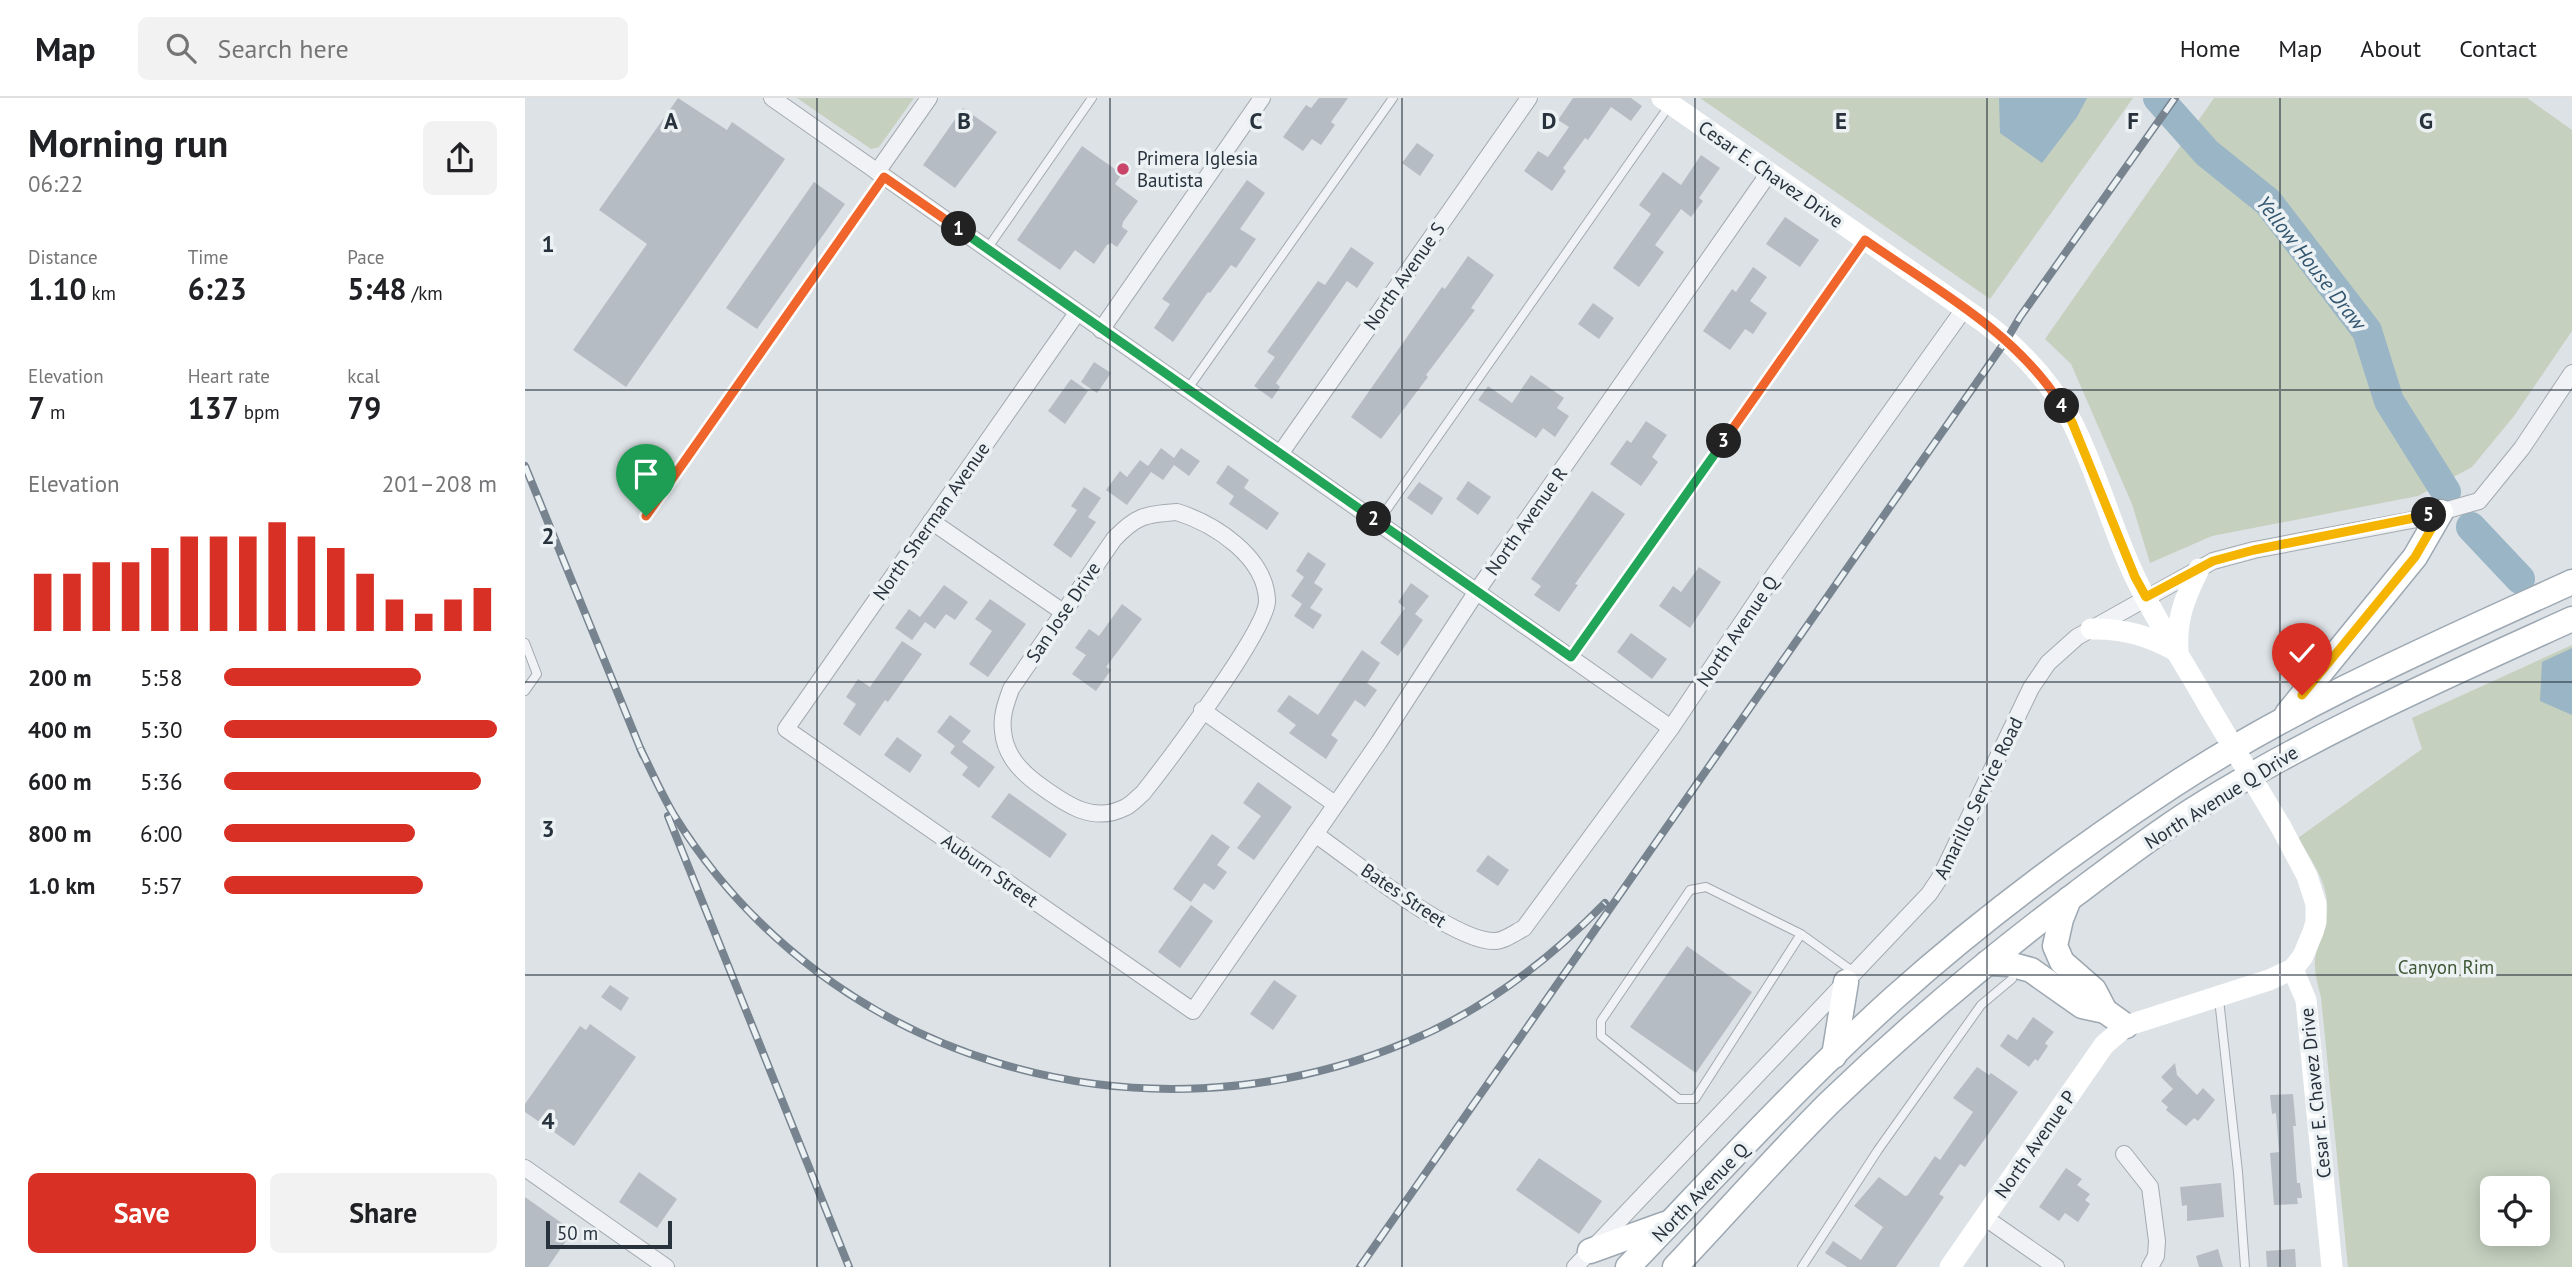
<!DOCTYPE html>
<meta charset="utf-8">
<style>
body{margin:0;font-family:"PT Sans",sans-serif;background:#f2f2f2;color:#202124;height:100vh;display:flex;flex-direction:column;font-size:26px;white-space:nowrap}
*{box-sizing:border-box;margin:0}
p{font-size:23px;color:#757577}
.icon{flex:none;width:38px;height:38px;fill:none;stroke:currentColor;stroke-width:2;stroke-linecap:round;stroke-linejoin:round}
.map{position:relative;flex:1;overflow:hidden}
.drawer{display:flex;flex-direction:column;background:#fff;width:525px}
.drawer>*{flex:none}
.controls{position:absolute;left:1955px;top:1078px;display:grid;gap:14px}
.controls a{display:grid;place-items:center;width:70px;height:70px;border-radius:10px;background:#fff;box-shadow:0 4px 18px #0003;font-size:35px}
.scale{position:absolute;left:21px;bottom:18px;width:126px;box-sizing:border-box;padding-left:7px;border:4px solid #27323c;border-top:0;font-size:19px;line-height:24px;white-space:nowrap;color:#27323c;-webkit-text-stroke:5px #ecf1f4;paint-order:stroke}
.pin{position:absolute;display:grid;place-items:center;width:60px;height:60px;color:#fff;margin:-72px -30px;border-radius:50% 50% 50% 0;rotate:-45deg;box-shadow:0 0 7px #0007}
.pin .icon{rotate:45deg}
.km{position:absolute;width:35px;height:35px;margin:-18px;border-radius:50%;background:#222;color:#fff;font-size:19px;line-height:35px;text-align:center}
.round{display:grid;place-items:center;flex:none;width:74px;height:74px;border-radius:10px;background:#f2f2f2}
.summary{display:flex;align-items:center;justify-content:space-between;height:119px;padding:0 28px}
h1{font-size:38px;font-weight:700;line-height:52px}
.stats{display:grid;grid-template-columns:repeat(3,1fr);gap:10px;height:119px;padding:7px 28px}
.stats div{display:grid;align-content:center}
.stats b{font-size:30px;font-weight:700}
.stats small{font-size:19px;font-weight:400}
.stats p{font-size:19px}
.chart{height:196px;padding:14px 28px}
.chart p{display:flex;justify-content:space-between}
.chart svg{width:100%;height:126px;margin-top:7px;stroke:#d93025;stroke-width:6}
.primary-button{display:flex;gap:14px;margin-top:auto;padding:14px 28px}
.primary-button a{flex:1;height:80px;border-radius:10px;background:#d93025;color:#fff;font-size:28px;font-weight:700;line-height:80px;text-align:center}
.primary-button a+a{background:#f2f2f2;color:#202124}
ul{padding:0 28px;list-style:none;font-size:23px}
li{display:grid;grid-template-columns:112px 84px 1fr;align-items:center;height:52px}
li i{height:18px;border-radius:9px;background:#d93025}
header{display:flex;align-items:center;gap:42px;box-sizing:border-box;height:98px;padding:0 35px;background:#fff;border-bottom:2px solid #e0e0e0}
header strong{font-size:33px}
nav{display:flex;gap:38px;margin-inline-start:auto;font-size:24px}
.search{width:490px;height:63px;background:#f2f2f2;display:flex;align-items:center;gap:18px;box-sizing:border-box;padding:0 24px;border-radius:10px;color:#757577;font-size:26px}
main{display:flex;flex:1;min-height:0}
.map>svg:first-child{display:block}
</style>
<header>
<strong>Map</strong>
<div class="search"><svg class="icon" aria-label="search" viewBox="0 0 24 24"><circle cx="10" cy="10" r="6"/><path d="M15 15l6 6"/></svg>Search here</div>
<nav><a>Home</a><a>Map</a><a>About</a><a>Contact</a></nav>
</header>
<main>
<section class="drawer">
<div class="summary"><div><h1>Morning run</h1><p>06:22</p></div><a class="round"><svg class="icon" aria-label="share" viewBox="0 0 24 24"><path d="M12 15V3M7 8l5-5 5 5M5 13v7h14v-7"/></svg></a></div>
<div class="stats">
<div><p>Distance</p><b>1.10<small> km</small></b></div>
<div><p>Time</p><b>6:23</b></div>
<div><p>Pace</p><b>5:48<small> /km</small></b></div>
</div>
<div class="stats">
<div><p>Elevation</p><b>7<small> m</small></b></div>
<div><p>Heart rate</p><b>137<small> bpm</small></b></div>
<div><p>kcal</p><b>79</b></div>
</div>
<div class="chart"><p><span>Elevation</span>201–208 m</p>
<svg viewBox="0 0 160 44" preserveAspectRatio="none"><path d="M5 44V24M15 44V24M25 44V20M35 44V20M45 44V15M55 44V11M65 44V11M75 44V11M85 44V6M95 44V11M105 44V15M115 44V24M125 44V33M135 44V38M145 44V33M155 44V29"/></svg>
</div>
<ul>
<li><b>200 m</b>5:58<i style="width:72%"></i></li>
<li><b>400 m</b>5:30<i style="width:100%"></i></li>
<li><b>600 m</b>5:36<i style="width:94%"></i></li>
<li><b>800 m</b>6:00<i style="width:70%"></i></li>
<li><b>1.0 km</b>5:57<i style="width:73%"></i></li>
</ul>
<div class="primary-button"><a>Save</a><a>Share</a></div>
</section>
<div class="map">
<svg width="2047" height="1169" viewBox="0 0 2047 1169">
<rect width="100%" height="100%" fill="#dde2e6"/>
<g fill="#c5d0bf" fill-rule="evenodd">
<path d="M272,0H389L354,49L346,51Z"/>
<path d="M1175,0H1608L1465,201Z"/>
<path d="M1689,0H2002L2047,32V233L1989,318L1947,369L1893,398L1687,438L1625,465L1607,406L1546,266L1520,241Z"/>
<path d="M2047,547V1169H1823L1796,899C1793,887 1789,874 1790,862C1793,842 1804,825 1802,804C1801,782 1784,758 1773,740L1897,651L1887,620ZM1967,1090H2012V1136H1967Z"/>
</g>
<g fill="#99b5c6">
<path d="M1474,0H1562L1552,19L1517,65L1475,35Z"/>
<path d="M2047,550V617L2015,603L2017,564Z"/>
</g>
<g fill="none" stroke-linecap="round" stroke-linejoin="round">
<g stroke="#99b5c6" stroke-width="30">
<path d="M1633,0L1682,55L1743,104L1842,233L1864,303L1921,394"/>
<path d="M1946,429L1995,481"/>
</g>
</g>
<g fill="#b5bcc3">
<path d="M153,0L202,32L207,24L260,61L101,289L48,252L122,146L74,112Z"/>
<path d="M794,0H823L806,24L810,27L796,47L787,41L778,53L758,39L781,7L786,10Z"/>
<path d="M1048,0H1106L1117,8L1106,23L1086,9L1063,42L1060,40L1038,70L1041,73L1027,93L999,73L1013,53L1023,59L1044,29L1033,22Z"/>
<path d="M438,10L472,34L430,90L398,67Z"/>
<path d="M892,45L909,57L895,78L877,65Z"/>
<path d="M557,48L597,76L590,86L613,103L598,124L597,129L603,133L592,149L586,145L582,147L569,166L550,152L535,172L492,142Z"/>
<path d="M1176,57L1195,70L1174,100L1178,103L1166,119L1156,111L1130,147L1139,154L1114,189L1088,170L1126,116L1114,107L1138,74L1156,87Z"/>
<path d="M722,82L740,95L715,131L731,141L711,170L706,167L685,195L683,194L648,244L629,230L645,206L637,201Z"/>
<path d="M289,84L320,106L232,231L201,210Z"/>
<path d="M1260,119L1294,142L1275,169L1241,146Z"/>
<path d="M826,149L849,165L832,190L822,183L751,285L755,289L747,301L729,288L750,259L742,254L793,183L800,187Z"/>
<path d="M943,158L969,177L946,210L950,212L901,277L903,279L856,341L826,319L917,189L920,191Z"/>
<path d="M1228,169L1242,179L1225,203L1242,215L1228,236L1220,231L1205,252L1178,233L1207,191L1211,194Z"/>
<path d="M1068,205L1089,220L1074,241L1053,226Z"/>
<path d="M569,264L586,275L572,295L556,284Z"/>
<path d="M1006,277L1039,300L1032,310L1044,318L1030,339L1018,330L1011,340L953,302L963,288L987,305Z"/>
<path d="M546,281L563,293L540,326L523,313Z"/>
<path d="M1121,323L1142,337L1127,359L1133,364L1116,388L1085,366L1102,342L1106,345Z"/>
<path d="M636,350L649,360L656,350L675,363L664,378L649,367L638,382L626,374L602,407L581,392L595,373L602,379L615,362L623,368Z"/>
<path d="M703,367L724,382L719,390L754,415L742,432L704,406L709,398L691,385Z"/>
<path d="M943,383L966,399L953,417L931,401Z"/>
<path d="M894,384L918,400L907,417L882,400Z"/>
<path d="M559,389L576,400L563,419L571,424L546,460L528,447L552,412L546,408Z"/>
<path d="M1067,393L1100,416L1050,486L1053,487L1034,514L1009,497L1016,488L1006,481Z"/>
<path d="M783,454L801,466L789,485L798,491L785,510L797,517L788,531L769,518L777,506L766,498L779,479L771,473Z"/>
<path d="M1174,469L1196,484L1165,530L1134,508L1148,488L1156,494Z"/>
<path d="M886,485L904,498L890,516L898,522L873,558L855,545L880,510L873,504Z"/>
<path d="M419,487L443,504L430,522L421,516L410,531L400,524L387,542L370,530L384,511L395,519Z"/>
<path d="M465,501L501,526L463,579L444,566L467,533L450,521Z"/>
<path d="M597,506L617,521L581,569L586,572L571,593L547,576L561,557L550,550L564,531L574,538Z"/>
<path d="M1106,535L1142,561L1127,581L1092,554Z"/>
<path d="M377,543L397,556L363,604L360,602L335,638L318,626L331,606L321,599L333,581L345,589Z"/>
<path d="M837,552L855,565L842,585L852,592L840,609L830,602L806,637L813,642L801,661L764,635L771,627L752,613L764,597L793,617Z"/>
<path d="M425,617L446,633L437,644L470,669L454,690L437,677L443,669L425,655L430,648L412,634Z"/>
<path d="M372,639L397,657L385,675L359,657Z"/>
<path d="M733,684L767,709L729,762L712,750L736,718L718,705Z"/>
<path d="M484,695L542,736L525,760L466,719Z"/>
<path d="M687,736L705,749L692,767L702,774L689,792L679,785L666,804L648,791Z"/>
<path d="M963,757L984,772L973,788L951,773Z"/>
<path d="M666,807L688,823L655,870L633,854Z"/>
<path d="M1162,848L1227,894L1171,975L1105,929Z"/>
<path d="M749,882L772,898L748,932L725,916Z"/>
<path d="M85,887L104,900L96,913L76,899Z"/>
<path d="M1508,919L1529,934L1520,945L1523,948L1513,963L1510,961L1504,969L1475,948L1483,936L1492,942Z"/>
<path d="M65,926L111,959L49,1048L0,1014V1006L55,928L61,932Z"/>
<path d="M1650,965L1652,977L1672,997L1678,990L1690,1002L1673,1023L1669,1020L1661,1028L1641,1012L1643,1009L1636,1003L1648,991L1636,979Z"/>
<path d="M1452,969L1464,977L1466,975L1493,994L1440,1069L1435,1066L1414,1096L1419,1099L1371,1169H1322L1300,1155L1308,1143L1336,1162L1358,1129L1329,1108L1354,1079L1380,1098L1383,1097L1410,1058L1415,1062L1448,1014L1428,1000Z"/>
<path d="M1768,996L1771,1028H1768L1772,1085H1775L1777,1100H1772L1773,1106L1749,1107L1745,1055L1754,1054L1751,1015L1747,1016L1745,997Z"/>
<path d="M1014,1060L1077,1103L1054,1136L991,1092Z"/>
<path d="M1541,1070L1557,1081L1552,1087L1565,1096L1560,1102L1565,1106L1553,1124L1540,1115L1534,1123L1514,1109Z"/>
<path d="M114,1074L152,1101L132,1130L94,1104Z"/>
<path d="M1696,1085L1699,1119L1662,1123V1107L1657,1108L1655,1089Z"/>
<path d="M0,1099L48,1133L23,1169H0Z"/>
<path d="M1693,1151L1698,1169H1674L1671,1158Z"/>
<path d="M1770,1151L1771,1169H1742L1741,1153Z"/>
</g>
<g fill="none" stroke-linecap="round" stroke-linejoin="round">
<g stroke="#a3aab0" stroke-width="10">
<g id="lane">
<path d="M462,151L567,0"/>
<path d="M662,292L868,0"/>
<path d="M121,418L359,79"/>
<path d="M853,424L1144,8"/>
<path d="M0,545L12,576L0,593"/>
<path d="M1047,560L1340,142"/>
<path d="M1276,836L1170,1001H1154L1076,938V923L1165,792L1181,789L1276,836L1330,875"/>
<path d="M1694,901L1713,1074L1720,1169"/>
<path d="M1277,1169L1353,1052L1456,907L1487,881"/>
</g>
</g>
<g stroke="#a3aab0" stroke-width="18">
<g id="street">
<path d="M247,0L1146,630"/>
<path d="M352,74L404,0"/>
<path d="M552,215L261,631L668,913L854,644L952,493L1244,75"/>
<path d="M576,232L737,0"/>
<path d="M755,356L1004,0"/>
<path d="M652,414C690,426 741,459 742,503C742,532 641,666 618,695C613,699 607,706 601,709C569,726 542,707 517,689C497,675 480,658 478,633C476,618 481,605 486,591L589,441C611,418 620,416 652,414Z"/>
<path d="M406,423L538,514"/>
<path d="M677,612L810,706"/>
<path d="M790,736C826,761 930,845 970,843C979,843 991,834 999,830L1146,630L1249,477L1439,211"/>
<path d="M1599,1056L1625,1089L1632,1143L1631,1158L1625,1169"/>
<path d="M0,1070L141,1169"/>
<path d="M1459,1119L1531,1169"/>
<path d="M1050,1169L1404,796L1416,778L1506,590L1523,565L1552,539L1688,463L1729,452L1887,422L1954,403L1997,350L2047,275"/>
</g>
</g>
<g stroke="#9da8b2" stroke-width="27">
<g id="primary">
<path d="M1762,616L1890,459L1916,414"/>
<path d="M1544,801L1536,821L1530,848L1537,864L1569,892L1580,913"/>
<path d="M1462,865L1484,866L1506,872L1557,908L1580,913L1601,928"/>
<path d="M1309,958L1321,884"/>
<path d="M1065,1153L1140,1126"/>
<path d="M1103,1169C1190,1078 1276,984 1369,900C1456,822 1550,752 1647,688C1772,606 1911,546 2047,484"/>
<path d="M1150,1169C1201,1115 1251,1058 1304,1005C1382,930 1465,860 1552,795C1589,767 1627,738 1666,713C1787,637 1917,580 2047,521"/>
</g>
</g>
<use href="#lane" stroke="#f0f2f5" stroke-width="8"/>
<use href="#street" stroke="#f0f2f5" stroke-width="16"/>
<g stroke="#fff" stroke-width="21">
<path d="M1137,0L1460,225C1495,251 1526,285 1547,324C1572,373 1586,428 1609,477C1630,522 1659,564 1683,607"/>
<path d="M1566,531C1599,530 1624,538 1653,554"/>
<path d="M1653,552C1651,521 1660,499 1674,471"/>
<path d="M1768,871L1781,902L1807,1169"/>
<path d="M1425,1169L1579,947L1601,928L1744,882L1768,871L1778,858L1788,834L1791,824V806L1782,778L1756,729"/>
</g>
<use href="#primary" stroke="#fff" stroke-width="24"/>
<g stroke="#77848f" stroke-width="8">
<g id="rail">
<path d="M0,368L118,657"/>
<path d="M115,650C126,672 136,695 149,717C303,965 616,1055 882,944C958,913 1023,863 1080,805"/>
<path d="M143,718L324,1169"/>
<path d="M835,1169L1482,241L1495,219L1650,0"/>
</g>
</g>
<use href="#rail" stroke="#ecf1f4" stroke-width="5" stroke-dasharray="16" stroke-linecap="butt"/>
<path stroke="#fff" stroke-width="21" d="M1683,607L1756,729"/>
</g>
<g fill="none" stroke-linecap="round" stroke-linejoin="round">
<g stroke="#fff" stroke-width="14">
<path id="split-1" d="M121,418L359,79L434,131"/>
</g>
<g stroke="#fff" stroke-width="14">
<path id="split-2" d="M434,131L849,421"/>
</g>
<g stroke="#fff" stroke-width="14">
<path id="split-3" d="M849,421L1046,559L1199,343"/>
</g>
<g stroke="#fff" stroke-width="14">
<path id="split-4" d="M1199,343L1340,142C1410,191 1491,234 1537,308"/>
</g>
<g stroke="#fff" stroke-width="14">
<path id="split-5" d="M1537,308L1547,324L1610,479L1621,499L1688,463L1729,452L1904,417"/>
</g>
<g stroke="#fff" stroke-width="14">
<path id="split-6" d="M1777,597L1890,459L1916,414L1904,417"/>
</g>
<use href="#split-1" stroke="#f0652b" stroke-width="9"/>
<use href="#split-2" stroke="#22a559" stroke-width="9"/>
<use href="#split-3" stroke="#22a559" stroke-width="9"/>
<use href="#split-4" stroke="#f0652b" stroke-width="9"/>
<use href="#split-5" stroke="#f5b400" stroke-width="9"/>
<use href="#split-6" stroke="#f5b400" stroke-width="9"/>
</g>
<path fill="none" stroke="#27323c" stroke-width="2" stroke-opacity="0.55" d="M292,0V1169M585,0V1169M877,0V1169M1170,0V1169M1462,0V1169M1755,0V1169M0,292H2047M0,584H2047M0,877H2047"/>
<circle fill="#c9456a" stroke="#ecf1f4" stroke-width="2.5" cx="598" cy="71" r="7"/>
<g text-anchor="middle" stroke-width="7" stroke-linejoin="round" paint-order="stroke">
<g font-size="19" fill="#27323c" stroke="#ecf1f4" text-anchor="start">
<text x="612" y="67">Primera Iglesia<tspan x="612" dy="22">Bautista</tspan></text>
</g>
<g font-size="19" fill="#27323c" stroke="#ecf1f4">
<text transform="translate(1246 76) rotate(35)" y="7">Cesar E. Chavez Drive</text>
<text transform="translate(879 178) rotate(-55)" y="7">North Avenue S</text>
<text transform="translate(406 423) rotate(-55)" y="7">North Sherman Avenue</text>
<text transform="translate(1001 423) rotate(-55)" y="7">North Avenue R</text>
<text transform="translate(538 514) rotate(-56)" y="7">San Jose Drive</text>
<text transform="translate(1212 533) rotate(-56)" y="7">North Avenue Q</text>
<text transform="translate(1696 699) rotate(-32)" y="7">North Avenue Q Drive</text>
<text transform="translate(1453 700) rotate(-64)" y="7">Amarillo Service Road</text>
<text transform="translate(465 772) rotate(35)" y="7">Auburn Street</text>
<text transform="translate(879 797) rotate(34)" y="7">Bates Street</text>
<text transform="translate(1790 995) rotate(-96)" y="7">Cesar E. Chavez Drive</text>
<text transform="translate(1510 1046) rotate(-55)" y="7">North Avenue P</text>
<text transform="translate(1175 1094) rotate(-46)" y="7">North Avenue Q</text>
</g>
<g font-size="19" fill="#405835" stroke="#ecf1f4">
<text x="1921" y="876">Canyon Rim</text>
</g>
<g font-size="21" font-style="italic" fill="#33566f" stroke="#ecf1f4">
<text transform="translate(1786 165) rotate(52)" y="7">Yellow House Draw</text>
</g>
</g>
<g font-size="23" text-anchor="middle" font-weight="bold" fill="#27323c" stroke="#ecf1f4" stroke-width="7" stroke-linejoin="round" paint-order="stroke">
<text x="146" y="31">A</text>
<text x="439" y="31">B</text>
<text x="731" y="31">C</text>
<text x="1024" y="31">D</text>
<text x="1316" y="31">E</text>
<text x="1608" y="31">F</text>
<text x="1901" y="31">G</text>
<text x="23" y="154">1</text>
<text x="23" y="446">2</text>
<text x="23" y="739">3</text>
<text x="23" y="1031">4</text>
</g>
</svg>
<div class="controls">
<a><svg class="icon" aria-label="locate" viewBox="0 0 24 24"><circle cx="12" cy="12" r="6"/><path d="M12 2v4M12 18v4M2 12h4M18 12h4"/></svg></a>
</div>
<div class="scale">50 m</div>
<div class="pin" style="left:121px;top:418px;background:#1e9e55"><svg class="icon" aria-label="arrive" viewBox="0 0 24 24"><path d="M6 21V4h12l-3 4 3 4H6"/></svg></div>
<div class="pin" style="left:1777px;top:597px;background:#d93025"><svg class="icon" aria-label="check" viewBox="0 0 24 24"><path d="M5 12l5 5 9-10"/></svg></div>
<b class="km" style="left:434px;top:131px">1</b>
<b class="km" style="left:849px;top:421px">2</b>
<b class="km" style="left:1199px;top:343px">3</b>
<b class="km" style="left:1537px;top:308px">4</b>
<b class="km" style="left:1904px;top:417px">5</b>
</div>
</main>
